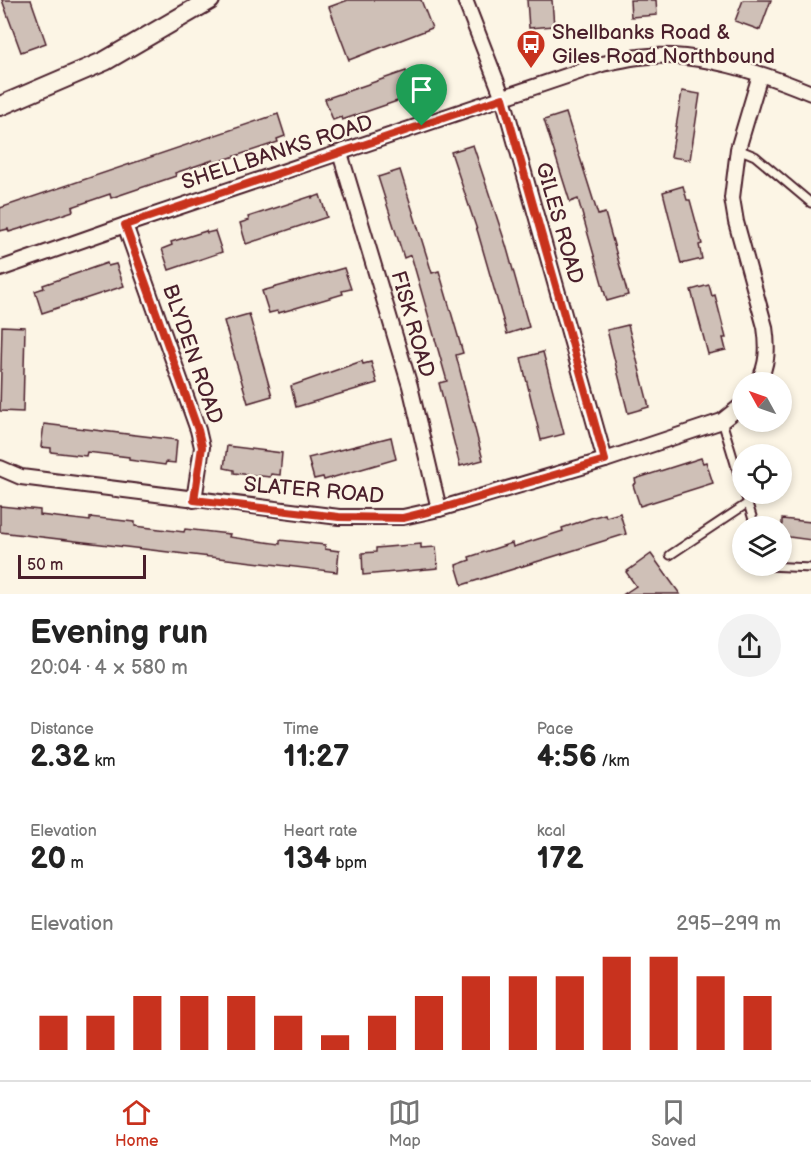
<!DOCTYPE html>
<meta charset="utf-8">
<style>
body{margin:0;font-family:"Balsamiq Sans",sans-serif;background:#f2f2f2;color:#222;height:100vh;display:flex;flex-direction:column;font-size:22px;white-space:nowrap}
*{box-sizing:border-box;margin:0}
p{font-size:20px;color:#767676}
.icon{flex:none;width:33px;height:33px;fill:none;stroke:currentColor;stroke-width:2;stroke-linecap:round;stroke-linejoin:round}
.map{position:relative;height:594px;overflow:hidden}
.panel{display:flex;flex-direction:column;background:#fff;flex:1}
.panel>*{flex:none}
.needle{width:39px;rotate:310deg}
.controls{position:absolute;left:732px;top:372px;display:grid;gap:12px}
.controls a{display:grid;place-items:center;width:60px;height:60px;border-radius:50%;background:#fff;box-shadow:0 3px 9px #0003;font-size:30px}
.scale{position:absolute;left:18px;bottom:15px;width:128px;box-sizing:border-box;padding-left:6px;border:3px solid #4a1f2b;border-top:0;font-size:16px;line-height:21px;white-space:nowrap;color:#4a1f2b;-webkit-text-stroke:4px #fcf5e5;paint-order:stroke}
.pin{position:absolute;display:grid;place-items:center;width:51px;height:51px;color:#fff;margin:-62px -26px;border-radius:50% 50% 50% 0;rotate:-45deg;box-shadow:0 0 6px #0007}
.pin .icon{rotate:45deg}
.round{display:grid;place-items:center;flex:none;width:63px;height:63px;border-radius:32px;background:#f2f2f2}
.summary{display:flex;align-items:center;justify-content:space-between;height:102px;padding:0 30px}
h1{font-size:33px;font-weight:800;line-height:45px}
.figures{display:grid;grid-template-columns:repeat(3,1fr);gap:9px;height:102px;padding:6px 30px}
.figures div{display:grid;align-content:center}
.figures b{font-size:30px;font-weight:800}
.figures small{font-size:16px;font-weight:400}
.figures p{font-size:16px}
.chart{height:168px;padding:12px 30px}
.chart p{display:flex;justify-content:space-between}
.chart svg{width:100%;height:108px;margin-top:6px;stroke:#c8321e;stroke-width:6}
.tab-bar{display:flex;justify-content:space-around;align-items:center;height:84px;border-top:2px solid #e0e0e0;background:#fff;font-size:16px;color:#767676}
.tab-bar a{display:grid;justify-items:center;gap:3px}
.tab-bar .current{color:#c8321e}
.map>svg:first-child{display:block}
</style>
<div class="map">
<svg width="811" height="594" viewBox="0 0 811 594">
<rect width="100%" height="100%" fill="#fcf5e5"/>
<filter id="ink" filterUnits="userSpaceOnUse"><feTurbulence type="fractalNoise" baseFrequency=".0167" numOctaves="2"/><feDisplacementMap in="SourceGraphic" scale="12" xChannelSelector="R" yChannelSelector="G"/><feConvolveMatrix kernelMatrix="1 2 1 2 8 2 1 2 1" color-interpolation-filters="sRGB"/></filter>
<g filter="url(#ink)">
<g fill="#cfc0b7" stroke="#4a1f2b" stroke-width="1.5">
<path d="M2,0H31L46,43L21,52Z"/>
<path d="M348,0H421L432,28L349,60L329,7Z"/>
<path d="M527,0H552L554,26L529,28Z"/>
<path d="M630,0H656L657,15L631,17Z"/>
<path d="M743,0H771L760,30L735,21Z"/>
<path d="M406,71L413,93L405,95L406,98L342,120L341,117L333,120L325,99Z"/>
<path d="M682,91L700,94L690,160L671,157Z"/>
<path d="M566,113L598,215L605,213L628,295L607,301L578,199L570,202L544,120Z"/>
<path d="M278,114L285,136L277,139L278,142L214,163L213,160L175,173L176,176L111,198L110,194L72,207L73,211L19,229L9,232L8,229L0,231V208Z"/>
<path d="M473,145L506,245L529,327L507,334L478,233L451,152Z"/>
<path d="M400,170L432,273L439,271L463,353L456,355L483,460L460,466L439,383L447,381L411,255L404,258L378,177Z"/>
<path d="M683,186L687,200H690L702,244L699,245L702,259L681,264L663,192Z"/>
<path d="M320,195L327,217L246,244L240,223L249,220L248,217L312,196V198Z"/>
<path d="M206,231L207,233L215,231L222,252L169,270L162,249L172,245L171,242Z"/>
<path d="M107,263L108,266L116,264L124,286L42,313L35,291L44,288L43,285Z"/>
<path d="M344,268L351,289L342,291L343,294L289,310L278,313L277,311L269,313L262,291Z"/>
<path d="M709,285L712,296L715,295L726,338H723L726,350L708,354L691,290Z"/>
<path d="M249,314L272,396L248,403L224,321Z"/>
<path d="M628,325L649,407L628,413L607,330Z"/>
<path d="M2,326L25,327L23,412L0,411Z"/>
<path d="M543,352L564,434L541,440L521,358Z"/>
<path d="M362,361L363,364L371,362L377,383L296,407L291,386Z"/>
<path d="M44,424L177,440L175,463L166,462L165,465L129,460V457L87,452L86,456L51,452V448L41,447Z"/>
<path d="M391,437L396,459L324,480L323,477L314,479L308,458Z"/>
<path d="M227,446L282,453L280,475L271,474L270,477L234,473V470L224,468Z"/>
<path d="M701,458L703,463L706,462L713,483L640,506L633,485L636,483L635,479Z"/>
<path d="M0,506L40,510V515L90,521V517L125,521L135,522V526L184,532L185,529L220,533L230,534L229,537L280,544V540L325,545V549L339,551L337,572L0,532Z"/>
<path d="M620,513L626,534L462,585L456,565L470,560L469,557L512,543L513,547L563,531L562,528L594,517L605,514L606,517Z"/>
<path d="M782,519L811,522V540L782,536Z"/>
<path d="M421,544V548L436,547L438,568L363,575L362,553L376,552V548Z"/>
<path d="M651,554L680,594H624L636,586L626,572Z"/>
</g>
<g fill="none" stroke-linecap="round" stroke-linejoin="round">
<g stroke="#4a1f2b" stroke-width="11">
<g id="lane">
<path d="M738,149L755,156L811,203"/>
<path d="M722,421L742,487"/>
<path d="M745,494L755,526"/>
<path d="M670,555L748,503"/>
<path d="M767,566L811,568"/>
</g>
</g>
<g stroke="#4a1f2b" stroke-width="18">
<g id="street">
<path d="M465,0L503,98L605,460"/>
<path d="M340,153L410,386L439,509"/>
<path d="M125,225L198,430L202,447L194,500"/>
<path d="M0,269L125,225L602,64C614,62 627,58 639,57C694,50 761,72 811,93"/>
<path d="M758,382C768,365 768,347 765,327L736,222L732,198L738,149L760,75"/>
<path d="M0,468L21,477L339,517H403L439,509L605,460L722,421L742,405"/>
</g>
</g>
<g stroke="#4a1f2b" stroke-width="22">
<path id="secondary" d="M0,106L105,61L210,0"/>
</g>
<use href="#lane" stroke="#fcf5e5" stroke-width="7"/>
<use href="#street" stroke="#fcf5e5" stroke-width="14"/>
<use href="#secondary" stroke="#fcf5e5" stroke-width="18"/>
</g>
</g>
<g fill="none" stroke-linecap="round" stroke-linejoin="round" filter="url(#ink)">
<g stroke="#fff" stroke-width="12">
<path id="route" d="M503,98L605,460L439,509L403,518L339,517L194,500L202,447L198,430L125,225Z"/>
</g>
<use href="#route" stroke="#c8321e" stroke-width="8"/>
</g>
<defs>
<g id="bus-pin" transform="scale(1.5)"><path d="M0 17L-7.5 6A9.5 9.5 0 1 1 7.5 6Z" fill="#c8321e" stroke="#fcf5e5"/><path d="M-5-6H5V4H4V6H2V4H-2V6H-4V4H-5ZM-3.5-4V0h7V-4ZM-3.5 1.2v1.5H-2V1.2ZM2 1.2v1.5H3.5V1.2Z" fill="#fff"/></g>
</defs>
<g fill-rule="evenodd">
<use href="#bus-pin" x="531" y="44"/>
</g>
<g text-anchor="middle" stroke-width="4.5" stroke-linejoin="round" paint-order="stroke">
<g font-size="21" fill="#4a1f2b" stroke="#fcf5e5" text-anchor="start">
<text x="552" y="39">Shellbanks Road &amp;<tspan x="552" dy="24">Giles Road Northbound</tspan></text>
</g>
<g font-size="21" fill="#4a1f2b" stroke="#fcf5e5">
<text transform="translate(277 152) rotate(-18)" y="7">SHELLBANKS ROAD</text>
<text transform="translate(560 223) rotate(74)" y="7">GILES ROAD</text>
<text transform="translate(413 324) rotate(74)" y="7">FISK ROAD</text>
<text transform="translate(193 354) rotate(71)" y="7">BLYDEN ROAD</text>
<text transform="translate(314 490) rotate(5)" y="7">SLATER ROAD</text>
</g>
</g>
</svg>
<div class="controls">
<a><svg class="needle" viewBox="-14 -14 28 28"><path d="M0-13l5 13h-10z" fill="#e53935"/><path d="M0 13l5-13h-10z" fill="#767676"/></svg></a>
<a><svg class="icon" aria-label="locate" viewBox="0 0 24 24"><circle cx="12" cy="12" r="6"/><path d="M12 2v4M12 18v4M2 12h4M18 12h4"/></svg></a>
<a><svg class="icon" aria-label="layers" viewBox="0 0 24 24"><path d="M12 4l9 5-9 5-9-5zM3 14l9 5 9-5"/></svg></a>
</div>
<div class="scale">50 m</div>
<div class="pin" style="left:422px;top:126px;background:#1e9e55"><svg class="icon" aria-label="arrive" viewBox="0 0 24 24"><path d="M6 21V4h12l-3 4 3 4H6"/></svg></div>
</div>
<section class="panel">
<div class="summary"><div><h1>Evening run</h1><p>20:04 · 4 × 580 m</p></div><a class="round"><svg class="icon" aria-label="share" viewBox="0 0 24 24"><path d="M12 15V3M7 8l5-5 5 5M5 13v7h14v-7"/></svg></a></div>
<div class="figures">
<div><p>Distance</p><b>2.32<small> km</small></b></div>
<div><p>Time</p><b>11:27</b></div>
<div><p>Pace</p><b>4:56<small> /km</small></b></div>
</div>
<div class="figures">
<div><p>Elevation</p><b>20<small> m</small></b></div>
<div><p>Heart rate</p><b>134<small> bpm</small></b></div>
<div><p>kcal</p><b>172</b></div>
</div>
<div class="chart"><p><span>Elevation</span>295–299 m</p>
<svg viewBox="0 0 160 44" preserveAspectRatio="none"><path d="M5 44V30M15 44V30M25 44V22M35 44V22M45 44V22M55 44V30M65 44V38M75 44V30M85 44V22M95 44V14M105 44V14M115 44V14M125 44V6M135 44V6M145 44V14M155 44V22"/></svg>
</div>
</section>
<nav class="tab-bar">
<a class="current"><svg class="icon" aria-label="home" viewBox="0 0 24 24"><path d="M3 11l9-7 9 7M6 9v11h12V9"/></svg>Home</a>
<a><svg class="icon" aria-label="map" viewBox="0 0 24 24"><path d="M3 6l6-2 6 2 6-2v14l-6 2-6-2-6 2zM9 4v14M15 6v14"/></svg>Map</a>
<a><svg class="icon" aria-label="saved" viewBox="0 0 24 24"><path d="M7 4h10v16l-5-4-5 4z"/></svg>Saved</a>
</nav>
